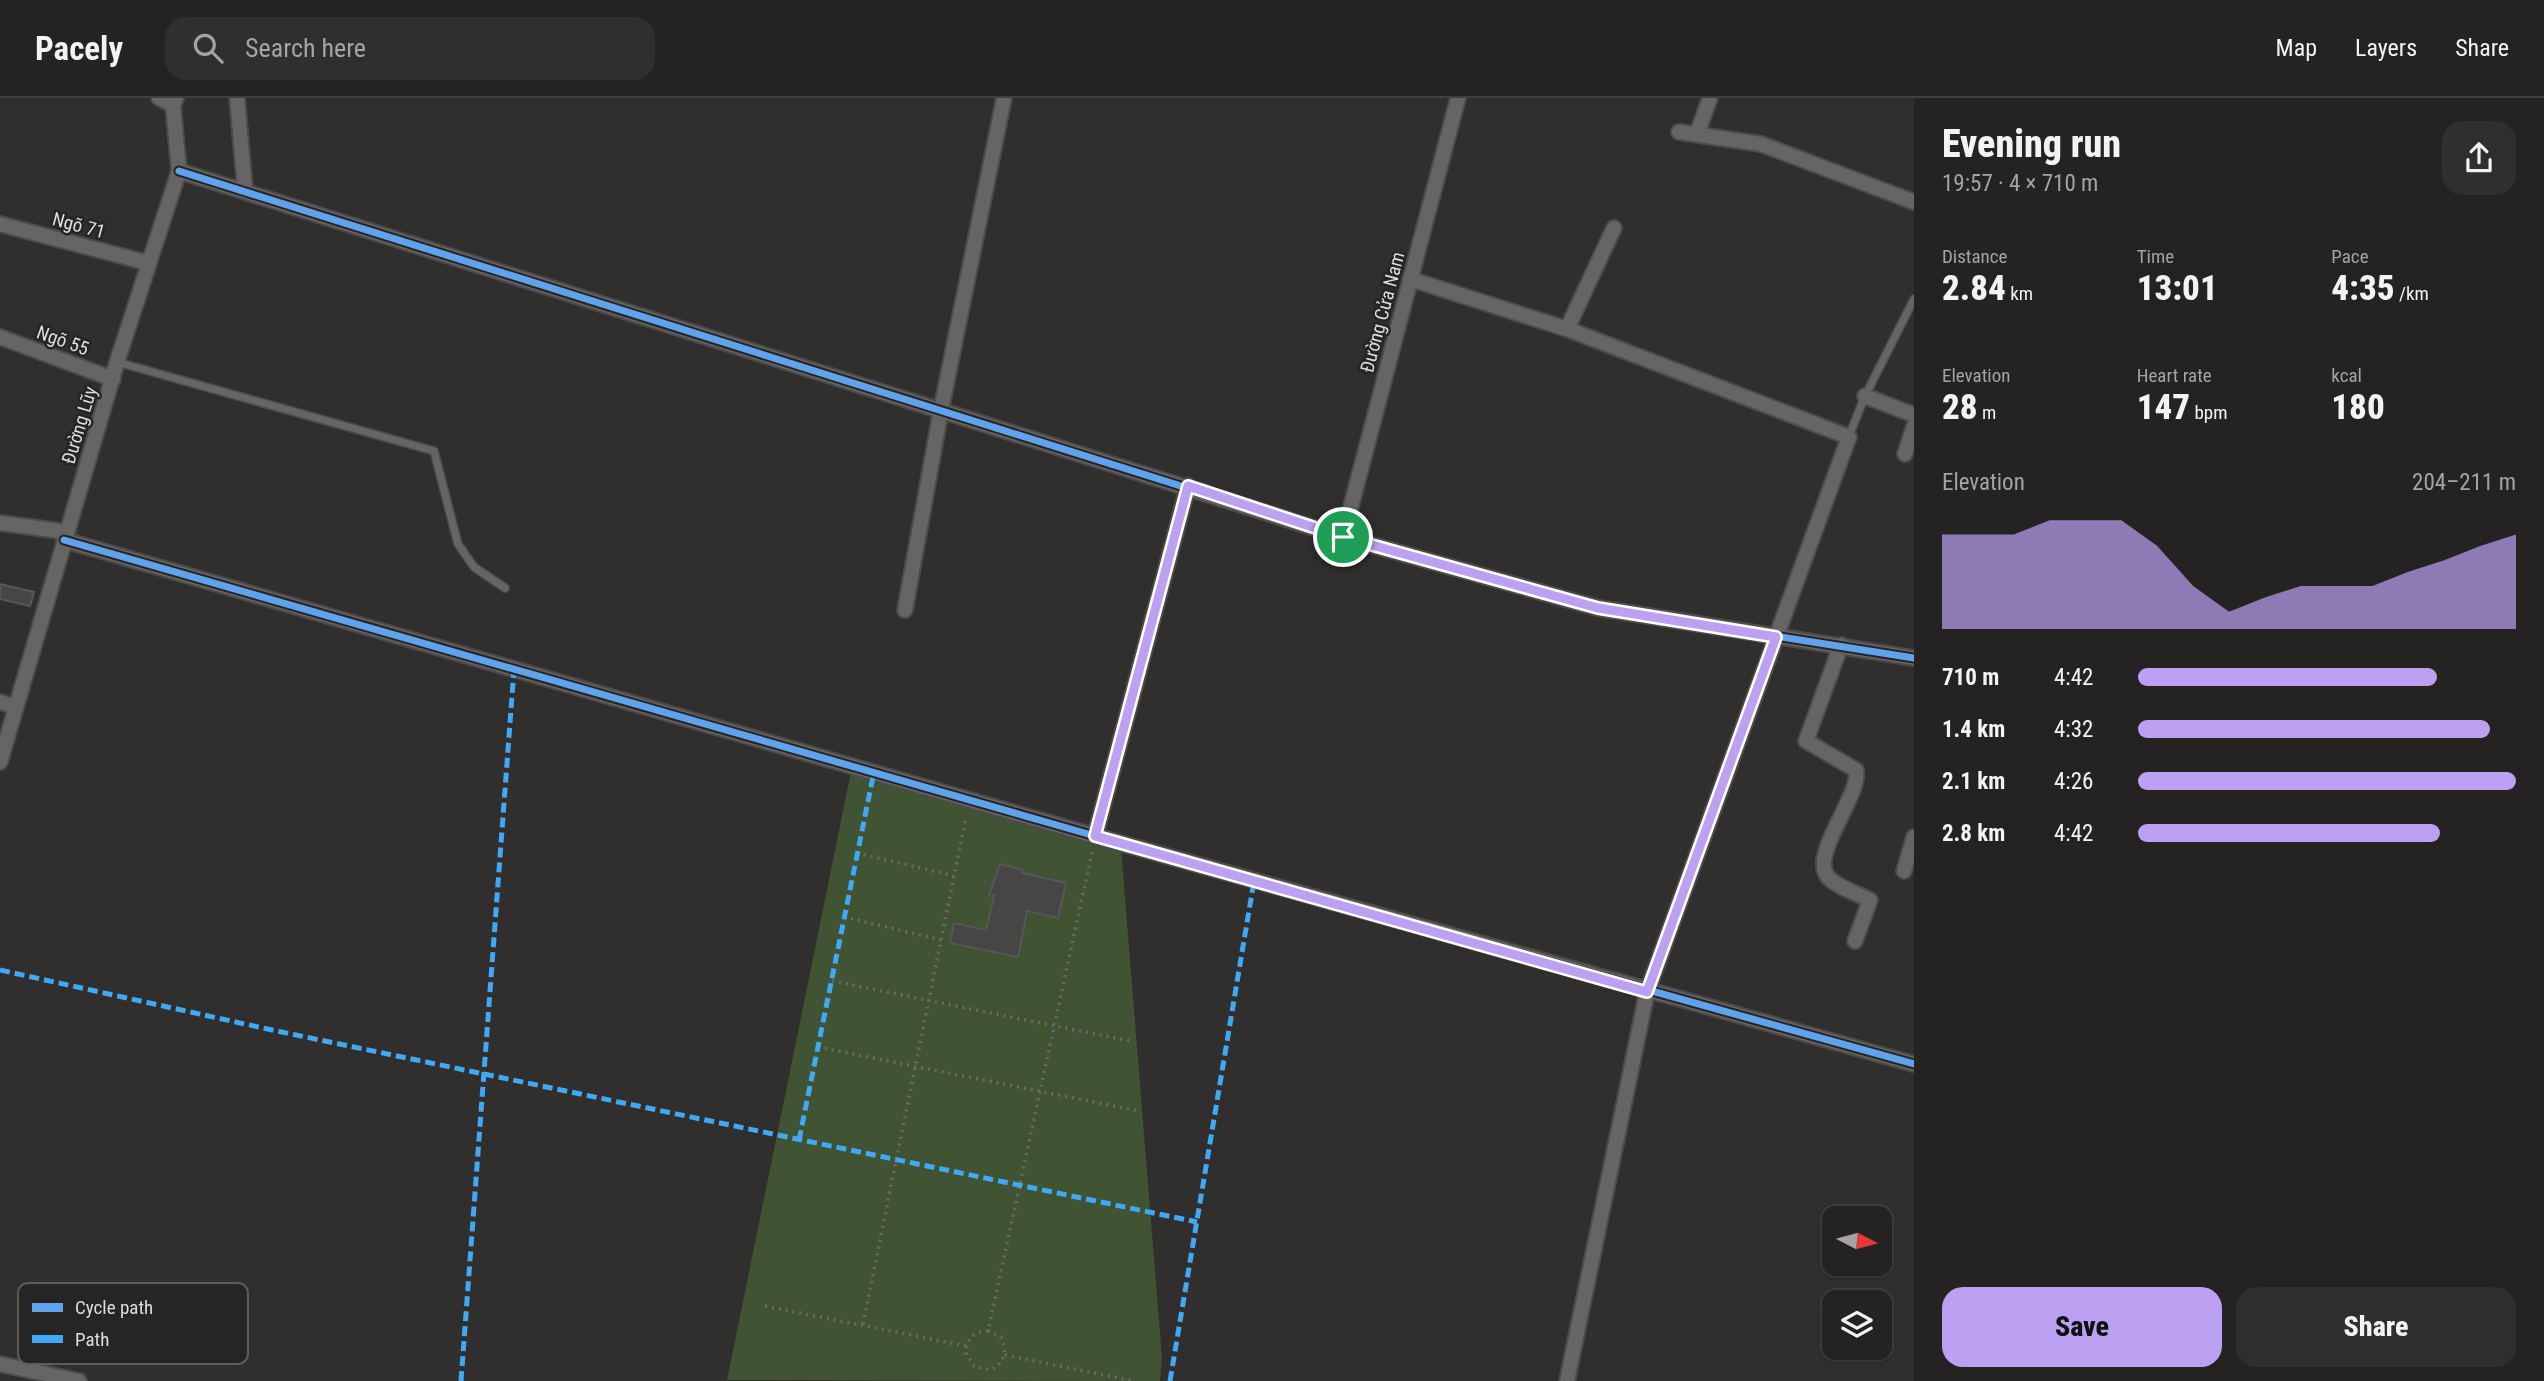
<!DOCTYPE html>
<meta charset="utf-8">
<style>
body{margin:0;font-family:"Roboto Condensed",sans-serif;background:#302f2f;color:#f1f3f6;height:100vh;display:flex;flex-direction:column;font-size:26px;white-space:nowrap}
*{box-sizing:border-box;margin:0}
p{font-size:23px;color:#a3a4a5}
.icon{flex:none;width:38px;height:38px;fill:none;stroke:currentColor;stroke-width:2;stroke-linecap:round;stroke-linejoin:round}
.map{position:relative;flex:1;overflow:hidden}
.side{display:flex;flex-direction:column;background:#242322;width:630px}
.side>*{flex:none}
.needle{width:46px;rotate:96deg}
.controls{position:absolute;left:1822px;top:1108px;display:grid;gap:14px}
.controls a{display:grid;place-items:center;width:70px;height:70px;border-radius:14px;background:#242322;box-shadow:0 2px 5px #0004,0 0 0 2px #414040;font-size:35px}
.pin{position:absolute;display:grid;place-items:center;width:60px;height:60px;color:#fff;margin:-30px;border:4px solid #fff;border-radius:50%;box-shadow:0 2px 7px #0007}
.round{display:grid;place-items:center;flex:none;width:74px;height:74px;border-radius:21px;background:#302f2f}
.head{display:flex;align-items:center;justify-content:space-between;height:119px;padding:0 28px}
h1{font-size:38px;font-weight:800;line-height:52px}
.stats{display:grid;grid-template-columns:repeat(3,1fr);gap:10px;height:119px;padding:7px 28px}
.stats div{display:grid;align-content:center}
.stats b{font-size:35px;font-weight:800}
.stats small{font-size:19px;font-weight:400}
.stats p{font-size:19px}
.chart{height:196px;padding:14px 28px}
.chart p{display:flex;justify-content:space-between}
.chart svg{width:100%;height:126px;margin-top:7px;fill:#bca0f2;opacity:.7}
.primary-button{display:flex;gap:14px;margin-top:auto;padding:14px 28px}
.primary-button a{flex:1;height:80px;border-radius:21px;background:#bca0f2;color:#111;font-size:28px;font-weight:800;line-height:80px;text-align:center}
.primary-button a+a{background:#302f2f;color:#f1f3f6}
ul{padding:0 28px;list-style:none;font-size:23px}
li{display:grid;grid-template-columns:112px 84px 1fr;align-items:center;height:52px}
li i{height:18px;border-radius:9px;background:#bca0f2}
header{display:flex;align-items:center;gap:42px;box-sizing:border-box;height:98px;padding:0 35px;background:#242322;border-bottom:2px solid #414040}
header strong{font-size:33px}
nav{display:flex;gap:38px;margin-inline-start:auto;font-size:24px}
.search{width:490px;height:63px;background:#302f2f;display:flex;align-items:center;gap:18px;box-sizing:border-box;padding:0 24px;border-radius:21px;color:#a3a4a5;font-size:26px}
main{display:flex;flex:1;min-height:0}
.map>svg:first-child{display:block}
</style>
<header>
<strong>Pacely</strong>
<div class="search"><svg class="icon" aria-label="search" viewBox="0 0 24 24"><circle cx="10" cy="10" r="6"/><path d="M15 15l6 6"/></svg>Search here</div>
<nav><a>Map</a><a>Layers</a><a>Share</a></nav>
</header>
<main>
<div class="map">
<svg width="1914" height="1283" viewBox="0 0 1914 1283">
<rect width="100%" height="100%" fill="#302f2d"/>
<path fill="#405333" d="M851,674L1121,750L1162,1260L1160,1283L727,1282Z"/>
<g fill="#474645" stroke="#575756" stroke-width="2">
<path d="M0,486L34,494L30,508L0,501Z"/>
<path d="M1000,766L1023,772L1022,775L1066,785L1058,820L1027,813L1018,859L950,845L954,825L986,832L994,798L989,797Z"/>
</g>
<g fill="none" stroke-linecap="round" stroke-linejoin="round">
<g stroke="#4c4b49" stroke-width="10">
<g id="service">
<path d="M117,264L434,353L458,446L474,469L505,490"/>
<path d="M1849,338L1865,298L1914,201"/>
</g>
</g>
<g stroke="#4c4b49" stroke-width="18">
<g id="minor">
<path d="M159,0L173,7"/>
<path d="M237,0L245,91"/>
<path d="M1679,34L1761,46L1914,104"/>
<path d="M1697,36L1710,0"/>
<path d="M179,73L1343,439L1598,510L1914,560"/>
<path d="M0,126L148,165"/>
<path d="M1410,181L1567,231L1614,130"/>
<path d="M1567,231L1849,339L1647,894L1567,1283"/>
<path d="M0,239L113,281"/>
<path d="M1865,298L1914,317"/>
<path d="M1905,356L1914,328"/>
<path d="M0,425L67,434"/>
<path d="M1343,439L1458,0"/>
<path d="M64,442L1095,738L1914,966"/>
<path d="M905,512L941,312L1004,0"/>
<path d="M1841,547L1806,643L1856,672C1862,698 1804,762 1831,782C1842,791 1858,796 1870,802L1855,843"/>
<path d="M0,604L16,609"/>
<path d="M0,664L117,264L179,73L173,7L176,0"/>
<path d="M1095,738L1188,388"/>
<path d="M1904,773L1914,739"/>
<path d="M0,1266L79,1283"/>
</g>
</g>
<g stroke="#6c6a69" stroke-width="3.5" stroke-dasharray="2 5" stroke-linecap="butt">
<path d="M857,755L954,778"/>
<path d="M844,819L941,842"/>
<path d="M832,883L1130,943"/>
<path d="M818,949L1139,1013"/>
<path d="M765,1208L966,1248"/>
<path d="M863,1226L966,719"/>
<path d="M988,1233C974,1233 966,1241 966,1255L974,1268L990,1272C1005,1266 1007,1253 1001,1239L988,1233L1092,754"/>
<path d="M1005,1257L1134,1283"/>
</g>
<use href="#service" stroke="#666564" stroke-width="7"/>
<use href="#minor" stroke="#666564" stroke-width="14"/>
<g stroke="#3fa9f5" stroke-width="5" stroke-dasharray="10 5" stroke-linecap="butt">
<path d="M0,872L272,932L1197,1124"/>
<path d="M799,1042L874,674"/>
<path d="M461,1283L514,571"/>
<path d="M1170,1283L1254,783"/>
</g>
<g stroke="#272523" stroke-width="11">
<g id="cycleway">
<path d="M179,73L1343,439L1598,510L1914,560"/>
<path d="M64,442L1095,738L1914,966"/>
</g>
</g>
<use href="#cycleway" stroke="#60a3ed" stroke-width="7"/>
</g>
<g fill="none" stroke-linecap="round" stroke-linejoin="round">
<g stroke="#fff" stroke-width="14">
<path id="route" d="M1188,388L1343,439L1598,510L1776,539L1647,894L1095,738Z"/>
</g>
<use href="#route" stroke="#bca0f2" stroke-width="9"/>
</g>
<g text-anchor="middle" stroke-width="5" stroke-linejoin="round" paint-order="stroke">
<g font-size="19" fill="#dfdedc" stroke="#272523">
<text transform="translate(79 127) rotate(15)" y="7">Ngõ 71</text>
<text transform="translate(1382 214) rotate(-75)" y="7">Đường Cửa Nam</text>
<text transform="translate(63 242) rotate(20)" y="7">Ngõ 55</text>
<text transform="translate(79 327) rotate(-73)" y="7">Đường Lũy</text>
</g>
</g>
<rect x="18" y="1185" width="230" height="81" rx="10" fill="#272523" stroke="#5e5c5a" stroke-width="2"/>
<rect x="32" y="1205" width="31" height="9" fill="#60a3ed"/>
<rect x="32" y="1237" width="31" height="8" fill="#3fa9f5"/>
<g font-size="19" fill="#dfdedc">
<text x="75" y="1216">Cycle path</text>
<text x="75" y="1248">Path</text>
</g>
</svg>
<div class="controls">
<a><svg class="needle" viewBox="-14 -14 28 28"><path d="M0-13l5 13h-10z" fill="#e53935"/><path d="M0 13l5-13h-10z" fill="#a3a4a5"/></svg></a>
<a><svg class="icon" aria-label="layers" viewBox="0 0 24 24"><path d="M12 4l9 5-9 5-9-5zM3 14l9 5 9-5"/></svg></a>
</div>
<div class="pin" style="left:1343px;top:439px;background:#1e9e55"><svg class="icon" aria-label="arrive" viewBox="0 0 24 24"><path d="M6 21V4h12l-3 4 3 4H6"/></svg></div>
</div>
<section class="side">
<div class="head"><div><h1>Evening run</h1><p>19:57 · 4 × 710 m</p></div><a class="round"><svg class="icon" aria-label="share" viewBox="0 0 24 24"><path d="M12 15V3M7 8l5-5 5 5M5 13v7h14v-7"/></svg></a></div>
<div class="stats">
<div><p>Distance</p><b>2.84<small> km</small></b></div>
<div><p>Time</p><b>13:01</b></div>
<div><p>Pace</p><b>4:35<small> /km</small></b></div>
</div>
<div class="stats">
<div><p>Elevation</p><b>28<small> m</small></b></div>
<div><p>Heart rate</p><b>147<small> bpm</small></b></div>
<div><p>kcal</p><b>180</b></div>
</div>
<div class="chart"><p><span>Elevation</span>204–211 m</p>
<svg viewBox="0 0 160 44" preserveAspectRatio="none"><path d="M0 44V11L10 11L20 11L30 6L40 6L50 6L60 15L70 29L80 38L90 33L100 29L110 29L120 29L130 24L140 20L150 15L160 11V44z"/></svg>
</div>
<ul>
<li><b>710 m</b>4:42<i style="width:79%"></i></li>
<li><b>1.4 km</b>4:32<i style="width:93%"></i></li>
<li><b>2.1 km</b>4:26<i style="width:100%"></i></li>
<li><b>2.8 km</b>4:42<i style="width:80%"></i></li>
</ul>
<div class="primary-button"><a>Save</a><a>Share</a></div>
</section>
</main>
